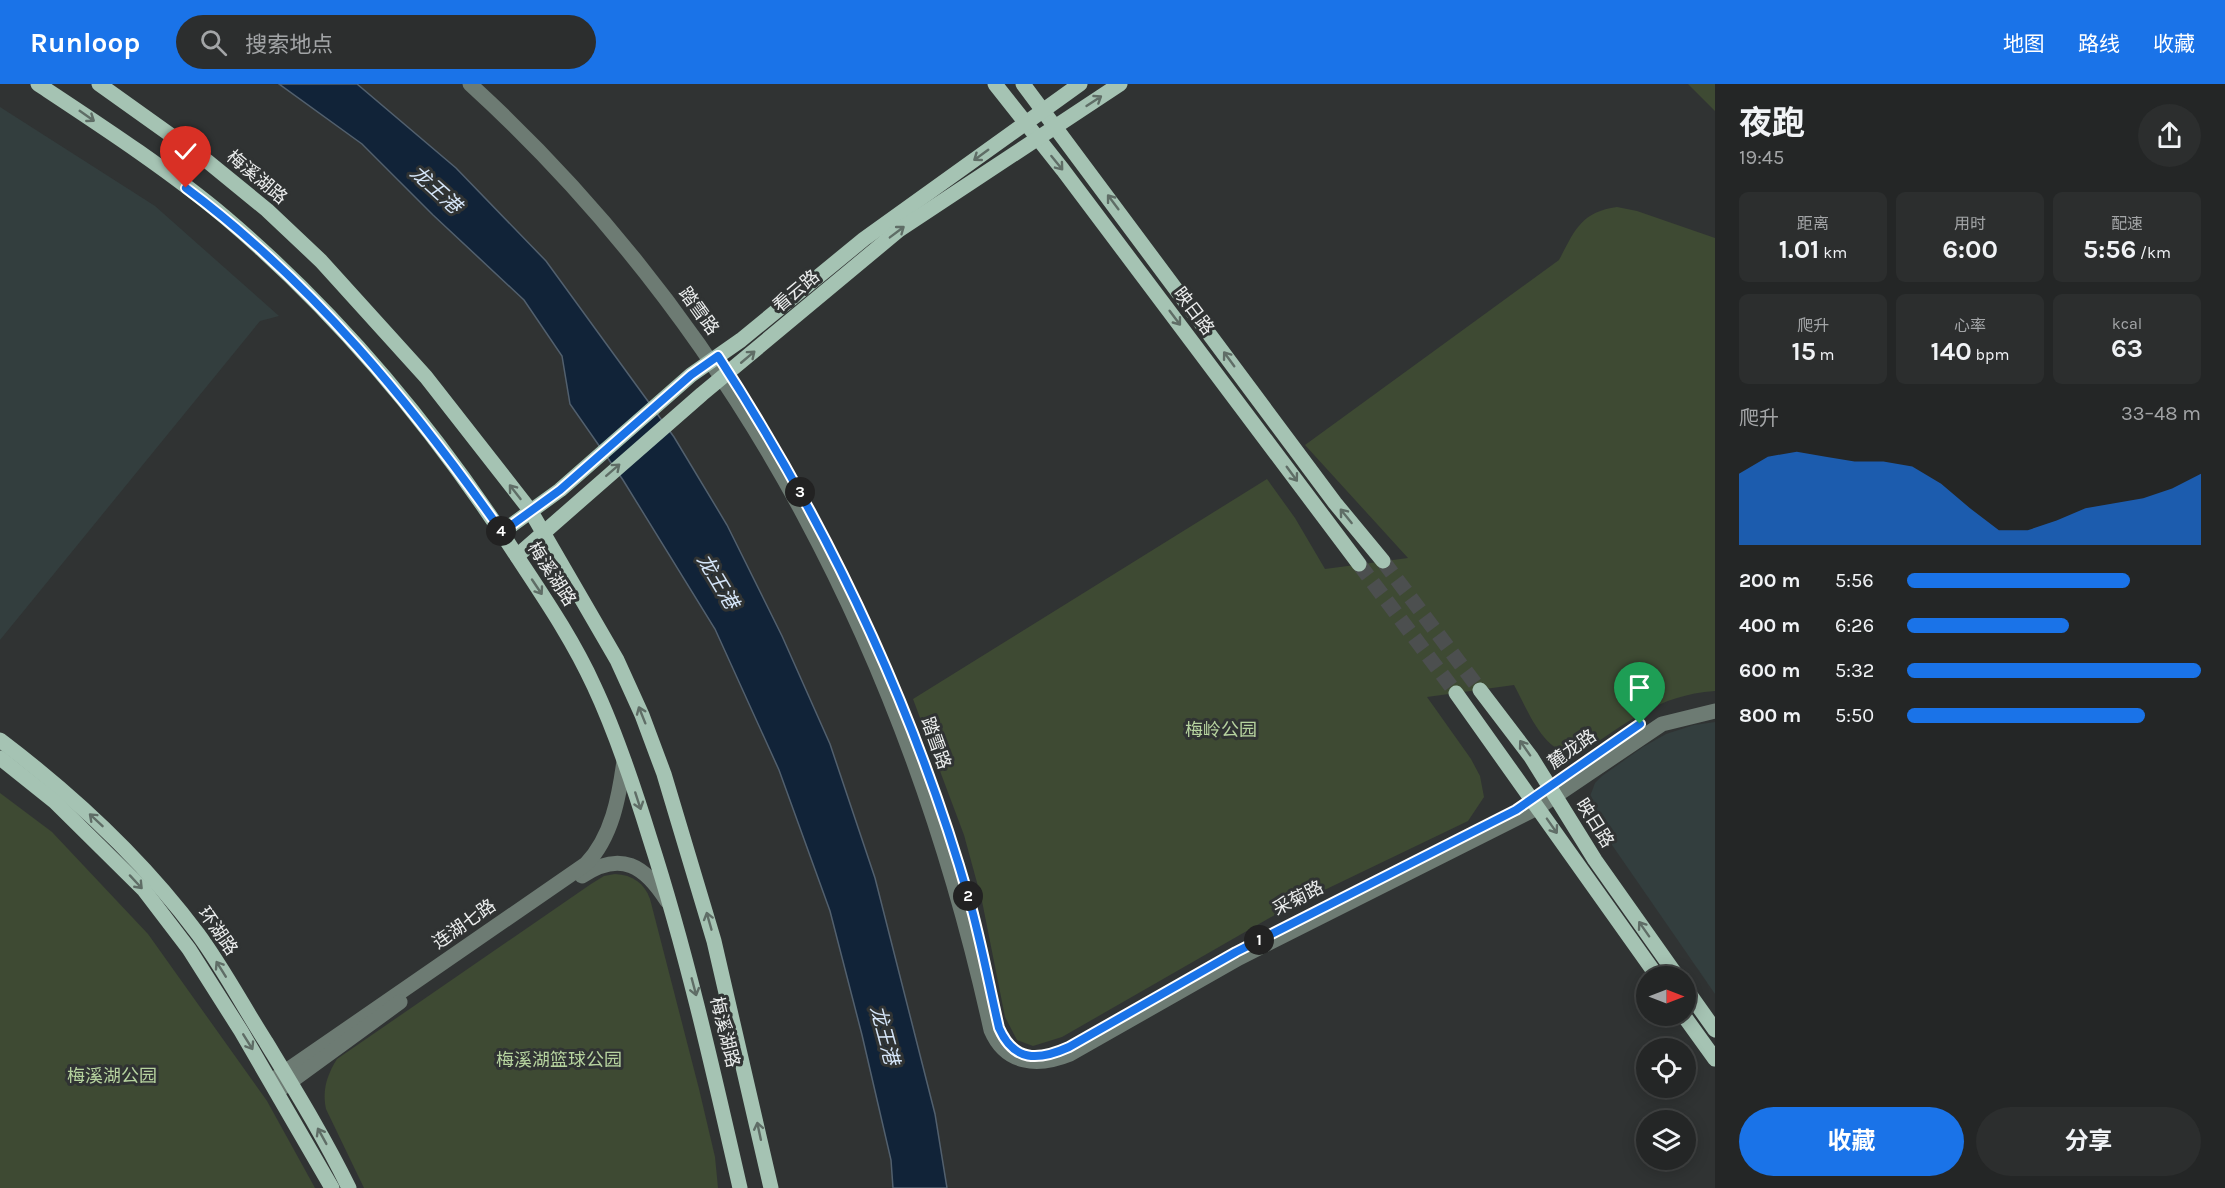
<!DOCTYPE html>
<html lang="zh">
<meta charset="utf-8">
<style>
body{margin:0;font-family:Karla,"Noto Sans SC",sans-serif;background:#2c2e2e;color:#f1f3f6;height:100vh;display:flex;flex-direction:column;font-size:22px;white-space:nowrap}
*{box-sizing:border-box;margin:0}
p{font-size:20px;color:#a3a5a7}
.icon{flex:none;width:33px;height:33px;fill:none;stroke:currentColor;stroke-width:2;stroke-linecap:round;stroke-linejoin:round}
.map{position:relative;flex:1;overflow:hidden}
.side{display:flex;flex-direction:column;background:#242626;width:510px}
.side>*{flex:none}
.needle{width:39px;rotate:90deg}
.buttons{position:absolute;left:1636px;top:882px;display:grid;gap:12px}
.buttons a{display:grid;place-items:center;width:60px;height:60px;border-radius:50%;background:#242626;box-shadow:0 3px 15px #0003,0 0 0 2px #414343;font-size:30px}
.pin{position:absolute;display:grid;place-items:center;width:51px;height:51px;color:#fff;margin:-62px -26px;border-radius:50% 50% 50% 0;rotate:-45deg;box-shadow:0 0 6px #0007}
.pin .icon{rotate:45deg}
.km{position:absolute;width:30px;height:30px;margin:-15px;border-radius:50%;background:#222;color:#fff;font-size:16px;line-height:30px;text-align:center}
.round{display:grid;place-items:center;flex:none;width:63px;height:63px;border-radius:32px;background:#2c2e2e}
.summary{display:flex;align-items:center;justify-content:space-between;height:102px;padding:0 24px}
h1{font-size:33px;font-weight:700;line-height:45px}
.metrics{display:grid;grid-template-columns:repeat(3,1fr);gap:9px;height:102px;padding:6px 24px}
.metrics div{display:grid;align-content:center;border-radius:9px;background:#2c2e2e;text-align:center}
.metrics b{font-size:26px;font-weight:700}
.metrics small{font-size:16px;font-weight:400}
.metrics p{font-size:16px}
.chart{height:168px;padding:12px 24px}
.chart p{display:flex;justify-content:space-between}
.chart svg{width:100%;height:108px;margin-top:6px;fill:#1a73e8;opacity:.7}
.cta{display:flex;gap:12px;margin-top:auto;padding:12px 24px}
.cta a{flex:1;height:69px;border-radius:36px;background:#1a73e8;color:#fff;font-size:24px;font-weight:700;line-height:69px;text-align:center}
.cta a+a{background:#2c2e2e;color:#f1f3f6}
ul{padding:0 24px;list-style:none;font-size:20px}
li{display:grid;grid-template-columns:96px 72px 1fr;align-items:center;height:45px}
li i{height:15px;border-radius:8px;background:#1a73e8}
header{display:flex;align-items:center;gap:36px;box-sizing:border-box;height:84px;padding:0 30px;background:#1a73e8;color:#fff}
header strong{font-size:28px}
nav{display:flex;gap:33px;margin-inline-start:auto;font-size:21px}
.search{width:420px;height:54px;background:#2c2e2e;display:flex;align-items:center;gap:15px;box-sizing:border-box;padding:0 21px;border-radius:33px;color:#a3a5a7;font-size:22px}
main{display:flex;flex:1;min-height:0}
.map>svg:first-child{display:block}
</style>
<header>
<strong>Runloop</strong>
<div class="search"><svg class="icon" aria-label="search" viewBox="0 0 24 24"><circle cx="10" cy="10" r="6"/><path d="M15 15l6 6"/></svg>搜索地点</div>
<nav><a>地图</a><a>路线</a><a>收藏</a></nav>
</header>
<main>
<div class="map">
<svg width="1715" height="1104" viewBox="0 0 1715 1104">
<rect width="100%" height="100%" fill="#303333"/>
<g fill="#333e3e">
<path d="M0,23L155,122L279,232L260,237L0,556Z"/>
<path d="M1715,638V910L1592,732L1589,715L1595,699L1602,692L1643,663L1666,650L1694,641Z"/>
</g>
<g fill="#3e4a33">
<path d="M1688,0H1715V27Z"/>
<path d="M1617,123L1637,127L1715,154V607C1657,611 1628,639 1582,668C1546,678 1528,626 1514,601L1427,613L1471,675L1480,692L1484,713L1468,737L1287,824L1062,953L1033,962L1017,956L1005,933L982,817L964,751L913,615L1267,395L1295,434L1325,485L1408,474L1305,361L1559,176C1575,146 1581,128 1617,123Z"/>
<path d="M0,709L52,748L148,850L267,1017L315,1104H0Z"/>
<path d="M615,790C633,791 644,799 650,815L699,1005L715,1073L718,1104H364L326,1025C322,1006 327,991 337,975L591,800L604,792Z"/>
</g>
<path fill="#112338" stroke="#52606e" stroke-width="1.5" d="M279,0H357L456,84L546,177L674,353L727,441L782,552L830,660L875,794L935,1030L947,1104H893L891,1076L862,951L830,827L779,686L715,545L623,396L570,320L562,272L524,216L433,131L362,60Z"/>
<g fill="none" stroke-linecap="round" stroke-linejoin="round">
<g stroke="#4c4f4f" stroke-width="15" stroke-dasharray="15 8" stroke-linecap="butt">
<path d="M1383,477L1480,606"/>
<path d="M1359,480L1456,609"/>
</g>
<g stroke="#6d7b73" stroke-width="15">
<path d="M470,0C746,252 911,583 991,946C1006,981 1038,983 1070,970L1239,874L1539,723L1662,640L1715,627"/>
<path d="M582,792C621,766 645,782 667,817"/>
<path d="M273,996L586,780C612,753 619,713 624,677"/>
<path d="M278,1007L400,918"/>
</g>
<g stroke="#a5c3b3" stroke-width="15">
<path d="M38,0C100,41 169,86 226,134C340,231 437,348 518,474C545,515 573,556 594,602C617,651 634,703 650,755C687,870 713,986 740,1104"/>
<path d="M99,0L207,77L267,126L321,177L426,293L530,426L617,576L642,631L664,690L714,857L771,1104"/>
<path d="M995,0L1063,86L1359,480"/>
<path d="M1023,0L1335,419L1383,477"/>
<path d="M502,448L560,406L691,291L741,256L864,155L1080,0"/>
<path d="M517,472L702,310L899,146L1120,0"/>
<path d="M1480,606L1531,673L1595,776L1677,892"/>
<path d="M1456,609L1657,892"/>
<path d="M0,656C74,712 142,775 198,850C223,884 243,922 266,958C295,1006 324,1053 349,1104"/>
<path d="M0,674L55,718L144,806L189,865L241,947L332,1104"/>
<path d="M1686,905L1715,946"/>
<path d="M1684,932L1715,975"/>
</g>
</g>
<defs><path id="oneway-shaft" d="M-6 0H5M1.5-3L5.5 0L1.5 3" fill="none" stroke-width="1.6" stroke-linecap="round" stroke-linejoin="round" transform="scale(1.5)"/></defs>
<g stroke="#5f6d66">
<use href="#oneway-shaft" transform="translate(1094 17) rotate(-33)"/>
<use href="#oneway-shaft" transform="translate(87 32) rotate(35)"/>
<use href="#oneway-shaft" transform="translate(981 71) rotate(144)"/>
<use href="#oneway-shaft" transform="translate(1057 79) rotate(51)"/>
<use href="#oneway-shaft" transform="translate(1113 118) rotate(-127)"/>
<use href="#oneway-shaft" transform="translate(897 148) rotate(-37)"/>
<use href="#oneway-shaft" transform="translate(1175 234) rotate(53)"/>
<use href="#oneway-shaft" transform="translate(748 273) rotate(-40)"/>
<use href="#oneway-shaft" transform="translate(1229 275) rotate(-126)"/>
<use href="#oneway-shaft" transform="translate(613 386) rotate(-41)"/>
<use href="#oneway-shaft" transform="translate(1292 390) rotate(54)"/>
<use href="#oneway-shaft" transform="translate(515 408) rotate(-128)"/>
<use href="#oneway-shaft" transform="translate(1346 432) rotate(-129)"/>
<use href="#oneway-shaft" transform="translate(537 503) rotate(56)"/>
<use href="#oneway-shaft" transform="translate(642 631) rotate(-112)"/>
<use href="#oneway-shaft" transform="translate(1525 664) rotate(-125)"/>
<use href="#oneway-shaft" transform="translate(638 717) rotate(72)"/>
<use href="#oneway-shaft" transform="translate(96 736) rotate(-137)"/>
<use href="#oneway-shaft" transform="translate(1552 742) rotate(55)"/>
<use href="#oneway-shaft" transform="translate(136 798) rotate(47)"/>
<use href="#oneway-shaft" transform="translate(709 837) rotate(-106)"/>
<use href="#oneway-shaft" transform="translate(1644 845) rotate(-125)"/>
<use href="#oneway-shaft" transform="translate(221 885) rotate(-122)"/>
<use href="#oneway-shaft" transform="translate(694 903) rotate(75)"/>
<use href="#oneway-shaft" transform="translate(248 958) rotate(58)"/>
<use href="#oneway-shaft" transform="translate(759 1047) rotate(-102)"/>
<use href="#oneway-shaft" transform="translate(322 1052) rotate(-119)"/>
</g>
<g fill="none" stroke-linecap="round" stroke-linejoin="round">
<g stroke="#fff" stroke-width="12">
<path id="route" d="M186,104C312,198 412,320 502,448L560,406L691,291L718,272C827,440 914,623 969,815C981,857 989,901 999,944C1014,978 1038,977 1069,963L1236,868L1516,726L1640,640"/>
</g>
<use href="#route" stroke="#1a73e8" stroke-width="8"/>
</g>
<g text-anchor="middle" stroke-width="6" stroke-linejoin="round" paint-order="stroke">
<g font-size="18" fill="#ebeded" stroke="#303333">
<text transform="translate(257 93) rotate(40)" y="6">梅溪湖路</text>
<text transform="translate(796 207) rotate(-40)" y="6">看云路</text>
<text transform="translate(699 227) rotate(54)" y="6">踏雪路</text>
<text transform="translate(1194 227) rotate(53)" y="6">映日路</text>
<text transform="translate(552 490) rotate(57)" y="6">梅溪湖路</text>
<text transform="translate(936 659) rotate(70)" y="6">踏雪路</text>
<text transform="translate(1572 665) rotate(-35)" y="6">麓龙路</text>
<text transform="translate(1595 739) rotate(58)" y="6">映日路</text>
<text transform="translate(1298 814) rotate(-27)" y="6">采菊路</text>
<text transform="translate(464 840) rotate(-35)" y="6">连湖七路</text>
<text transform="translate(218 847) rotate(55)" y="6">环湖路</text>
<text transform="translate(725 948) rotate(76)" y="6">梅溪湖路</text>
</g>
<g font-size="18" fill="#b6d39f" stroke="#303333">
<text x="1221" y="652">梅岭公园</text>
<text x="559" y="982">梅溪湖篮球公园</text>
<text x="112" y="998">梅溪湖公园</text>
</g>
<g font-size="20" font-style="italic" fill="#d5e5f8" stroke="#303333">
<text transform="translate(436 105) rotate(42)" y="7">龙王港</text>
<text transform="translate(718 497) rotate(59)" y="7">龙王港</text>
<text transform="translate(885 951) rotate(75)" y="7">龙王港</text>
</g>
</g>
</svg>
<div class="buttons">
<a><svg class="needle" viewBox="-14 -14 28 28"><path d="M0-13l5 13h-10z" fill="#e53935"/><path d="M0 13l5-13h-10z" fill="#a3a5a7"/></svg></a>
<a><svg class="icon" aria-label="locate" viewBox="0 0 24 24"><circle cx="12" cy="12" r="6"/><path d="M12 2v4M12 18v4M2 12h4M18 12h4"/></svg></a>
<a><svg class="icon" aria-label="layers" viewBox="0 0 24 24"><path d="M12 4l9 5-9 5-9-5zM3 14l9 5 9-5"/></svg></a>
</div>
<div class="pin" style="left:1640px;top:640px;background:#1e9e55"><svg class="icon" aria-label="arrive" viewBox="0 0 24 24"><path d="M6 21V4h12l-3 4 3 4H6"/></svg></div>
<div class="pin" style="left:186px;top:104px;background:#d93025"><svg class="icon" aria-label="check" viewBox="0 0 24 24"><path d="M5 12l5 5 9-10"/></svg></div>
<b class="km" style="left:1259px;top:856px">1</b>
<b class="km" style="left:968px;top:812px">2</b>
<b class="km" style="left:800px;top:408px">3</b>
<b class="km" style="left:501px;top:447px">4</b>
</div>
<section class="side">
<div class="summary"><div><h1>夜跑</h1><p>19:45</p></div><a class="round"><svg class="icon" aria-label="share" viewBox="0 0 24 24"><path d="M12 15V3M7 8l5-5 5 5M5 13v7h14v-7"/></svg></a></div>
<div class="metrics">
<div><p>距离</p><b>1.01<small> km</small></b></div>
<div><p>用时</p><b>6:00</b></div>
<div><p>配速</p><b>5:56<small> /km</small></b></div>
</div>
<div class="metrics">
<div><p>爬升</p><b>15<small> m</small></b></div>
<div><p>心率</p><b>140<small> bpm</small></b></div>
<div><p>kcal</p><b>63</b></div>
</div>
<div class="chart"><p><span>爬升</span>33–48 m</p>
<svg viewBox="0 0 160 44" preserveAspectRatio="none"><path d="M0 44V15L10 8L20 6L30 8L40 10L50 10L60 12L70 19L80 29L90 38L100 38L110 34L120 29L130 27L140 25L150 21L160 15V44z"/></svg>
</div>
<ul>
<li><b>200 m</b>5:56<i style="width:76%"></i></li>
<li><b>400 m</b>6:26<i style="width:55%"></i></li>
<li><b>600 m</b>5:32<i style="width:100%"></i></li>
<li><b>800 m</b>5:50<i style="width:81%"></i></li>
</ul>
<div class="cta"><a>收藏</a><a>分享</a></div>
</section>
</main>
